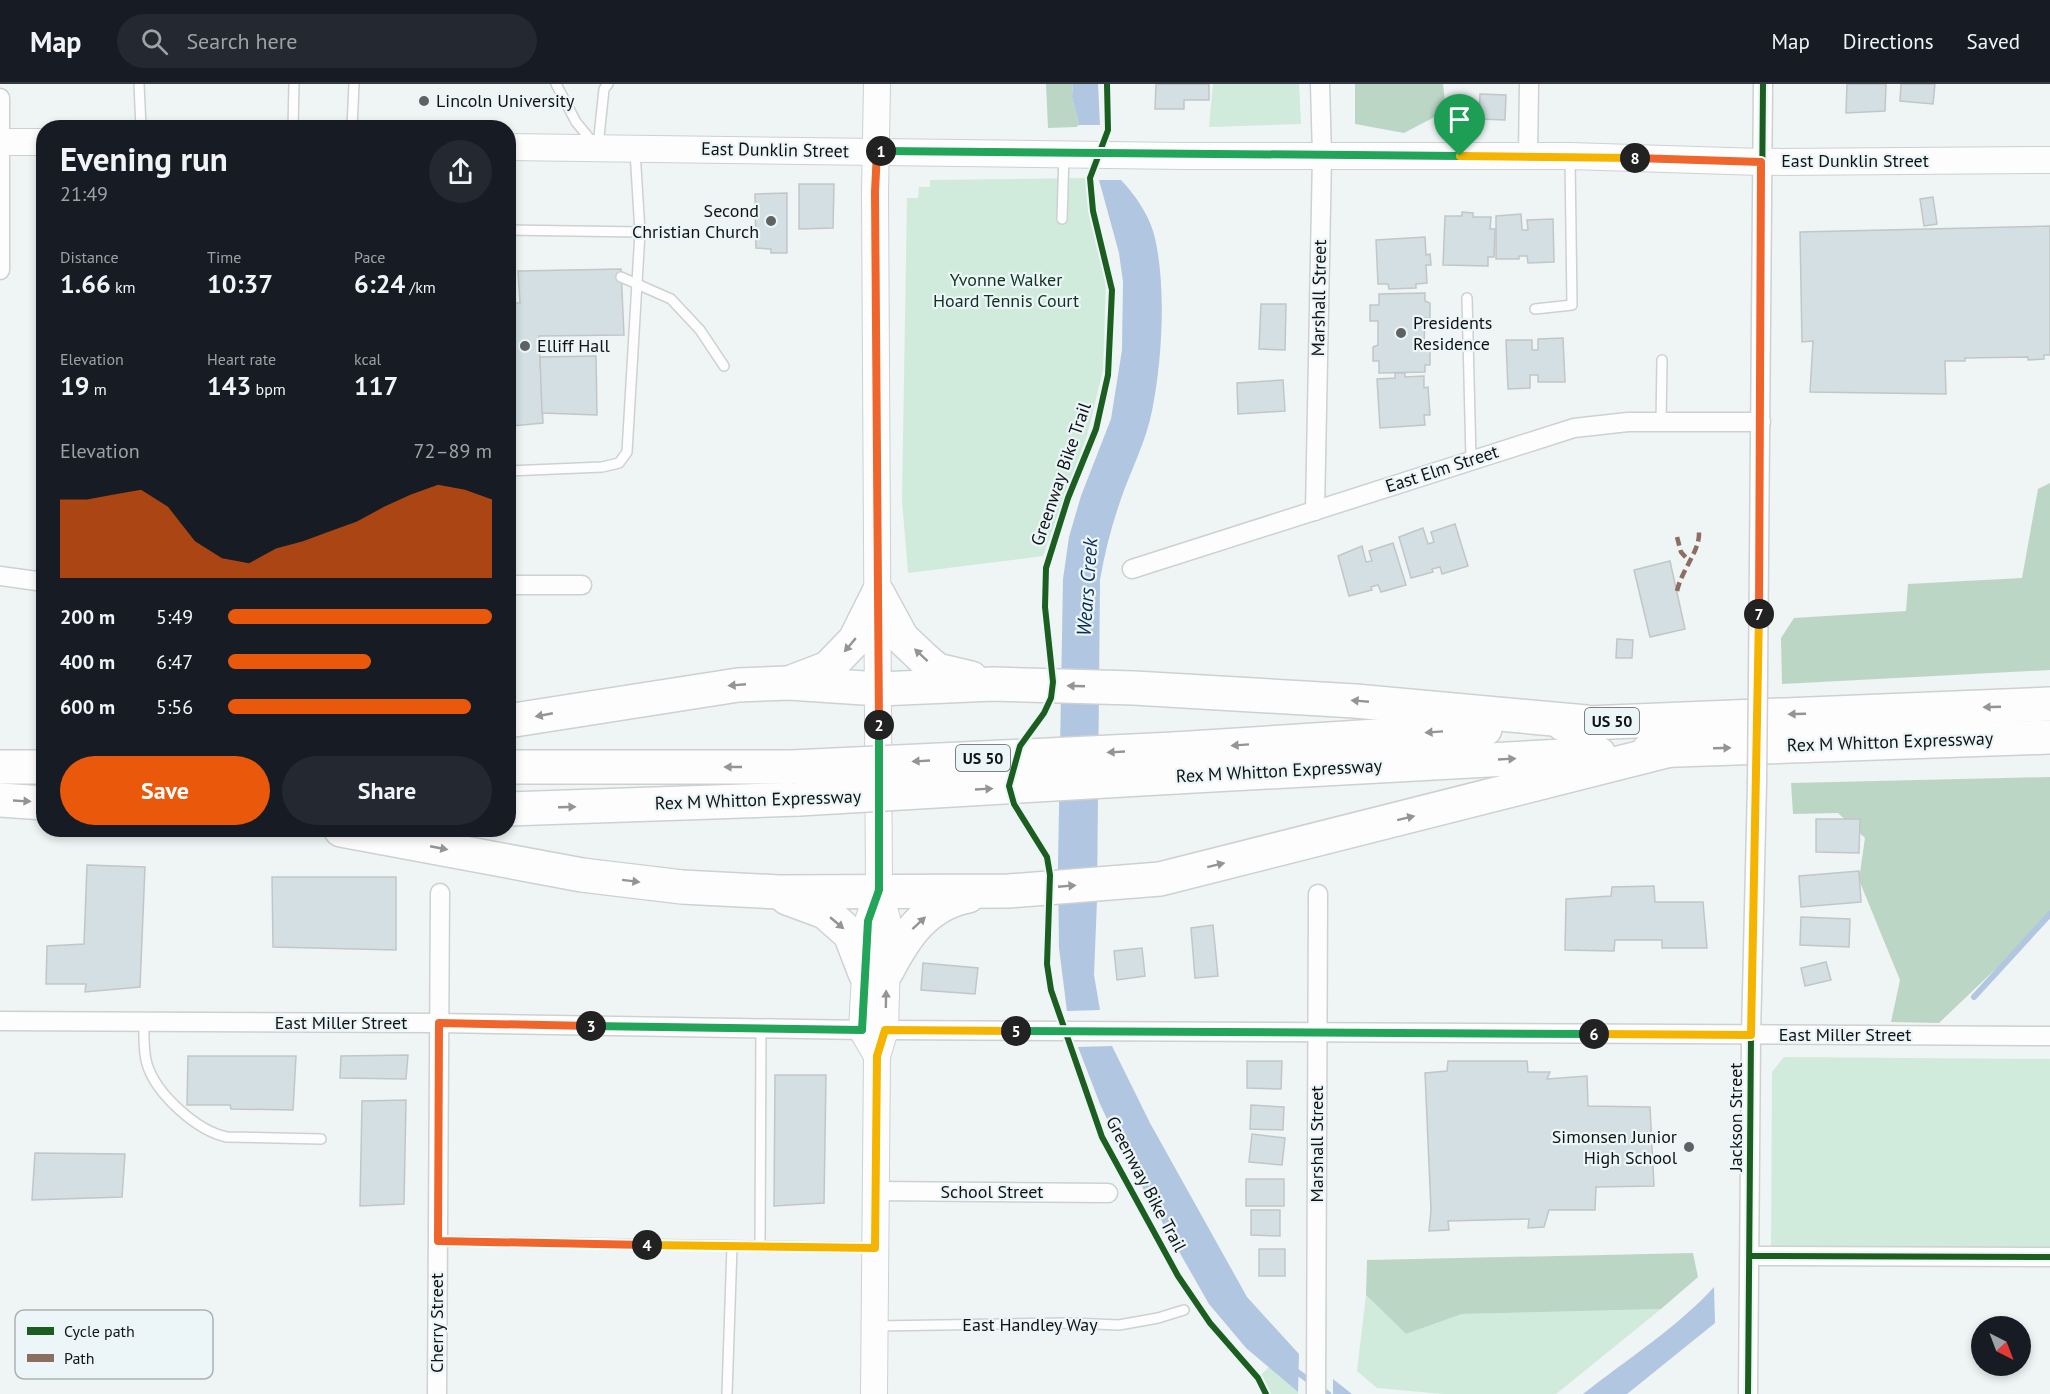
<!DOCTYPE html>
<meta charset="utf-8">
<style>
body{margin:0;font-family:"PT Sans",sans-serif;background:#242831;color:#f1f3f6;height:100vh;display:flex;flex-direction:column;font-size:22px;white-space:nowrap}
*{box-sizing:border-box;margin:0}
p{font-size:20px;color:#9ea1a6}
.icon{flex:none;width:33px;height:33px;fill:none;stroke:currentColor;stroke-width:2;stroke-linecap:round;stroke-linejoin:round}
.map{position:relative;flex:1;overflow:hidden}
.sheet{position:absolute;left:36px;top:36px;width:480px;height:717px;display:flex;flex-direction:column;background:#171b24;border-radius:24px;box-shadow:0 3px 9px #0003}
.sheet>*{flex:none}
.needle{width:39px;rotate:138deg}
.controls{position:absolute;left:1971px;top:1232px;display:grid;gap:12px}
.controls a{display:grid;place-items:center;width:60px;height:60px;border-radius:50%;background:#171b24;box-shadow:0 3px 9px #0003;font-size:30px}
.pin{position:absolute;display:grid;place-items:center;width:51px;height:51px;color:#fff;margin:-62px -26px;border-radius:50% 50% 50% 0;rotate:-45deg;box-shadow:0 0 6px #0007}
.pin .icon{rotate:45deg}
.km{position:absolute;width:30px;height:30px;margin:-15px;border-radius:50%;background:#222;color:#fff;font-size:16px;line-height:30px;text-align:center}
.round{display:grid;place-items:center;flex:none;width:63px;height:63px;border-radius:32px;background:#242831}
.headline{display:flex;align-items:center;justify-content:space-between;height:102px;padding:0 24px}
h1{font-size:33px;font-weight:800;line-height:45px}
.metrics{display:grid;grid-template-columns:repeat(3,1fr);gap:9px;height:102px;padding:6px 24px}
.metrics div{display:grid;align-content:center}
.metrics b{font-size:26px;font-weight:800}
.metrics small{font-size:16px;font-weight:400}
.metrics p{font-size:16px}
.chart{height:168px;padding:12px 24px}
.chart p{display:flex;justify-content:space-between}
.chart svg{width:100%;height:108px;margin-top:6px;fill:#ea580c;opacity:.7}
.action{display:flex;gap:12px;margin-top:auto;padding:12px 24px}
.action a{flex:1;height:69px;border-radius:36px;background:#ea580c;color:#fff;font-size:24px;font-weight:800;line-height:69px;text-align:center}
.action a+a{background:#242831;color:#f1f3f6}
ul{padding:0 24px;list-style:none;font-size:20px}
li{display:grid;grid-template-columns:96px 72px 1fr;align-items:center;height:45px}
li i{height:15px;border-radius:8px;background:#ea580c}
header{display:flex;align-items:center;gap:36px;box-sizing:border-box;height:84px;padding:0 30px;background:#171b24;border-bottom:2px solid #363941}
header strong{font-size:28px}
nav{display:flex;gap:33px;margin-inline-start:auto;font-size:21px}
.search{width:420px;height:54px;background:#242831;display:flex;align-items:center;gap:15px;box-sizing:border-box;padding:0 21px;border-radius:33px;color:#9ea1a6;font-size:22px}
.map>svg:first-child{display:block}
</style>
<header>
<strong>Map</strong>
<div class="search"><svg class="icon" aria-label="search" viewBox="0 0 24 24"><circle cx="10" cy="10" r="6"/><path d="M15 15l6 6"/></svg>Search here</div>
<nav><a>Map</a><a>Directions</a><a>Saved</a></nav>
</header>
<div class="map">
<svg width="2050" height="1310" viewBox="0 0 2050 1310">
<rect width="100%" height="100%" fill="#eff4f4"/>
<g fill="#d0ebdb">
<path d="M1213,0H1299L1301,40L1209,43Z"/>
<path d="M1087,94L1088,120L1106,197L1103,286L1087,352L1043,472L908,489L902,416L907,114H918L919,103H930V96Z"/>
<path d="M1784,973L2050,975V1167L1771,1163L1772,988Z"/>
<path d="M1366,1211L1406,1250L1462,1230L1661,1225L1556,1310H1443L1377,1304L1357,1287Z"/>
<path d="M1269,1283L1298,1308V1310H1271L1261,1291Z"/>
</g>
<g fill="#bcd6c6">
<path d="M1046,0H1073L1072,13L1079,41L1076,43L1048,44Z"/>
<path d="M1355,0H1443L1446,27L1404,49L1355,40Z"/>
<path d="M2050,399V586L1782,600L1781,554L1794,534L1906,527L1908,500L2022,494L2038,405Z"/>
<path d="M2050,693V833L1939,939L1891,938L1900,896L1859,796L1865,754L1838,729L1793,730L1791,699Z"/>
<path d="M1693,1169L1698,1193L1661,1225L1462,1230L1406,1250L1366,1211L1367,1176Z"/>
</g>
<g fill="#b1c6e0">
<path d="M1073,0H1098L1100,41H1079L1072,13Z"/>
<path d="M1099,96H1121C1137,113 1152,135 1156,159C1166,208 1162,278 1152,327C1146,357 1132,384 1122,412C1112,440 1105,467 1100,496L1097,816L1094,891L1100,926L1067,927L1059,864L1058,782L1063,495L1069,453L1081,412L1111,335L1122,266L1123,198L1119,169Z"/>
<path d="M1112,962L1150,1039L1247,1213L1299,1270L1298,1308L1246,1264L1209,1220L1125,1073L1100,1020L1078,963Z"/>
<path d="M1714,1203L1715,1239L1627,1310H1583C1626,1276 1678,1243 1714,1203Z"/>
<path d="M1333,1295L1352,1310H1333Z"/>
</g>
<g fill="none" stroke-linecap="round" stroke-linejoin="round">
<g stroke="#b1c6e0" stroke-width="6">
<path d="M1974,913L2050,830"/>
<path d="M1293,1285L1328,1310"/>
</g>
</g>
<g fill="#d3dfe3" stroke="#c2c6c6" stroke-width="1.5">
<path d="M1156,0H1209V16H1184V25H1155Z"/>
<path d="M1847,0H1886L1885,27L1846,29Z"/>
<path d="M1901,0H1935L1933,20L1900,17Z"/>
<path d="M1480,10L1506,11L1505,36L1479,35Z"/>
<path d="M799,100H834L833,144L799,145Z"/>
<path d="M787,109V169H771V165L756,164L755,110Z"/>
<path d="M1933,113L1937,140L1924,142L1920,115Z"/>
<path d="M1462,128L1473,129V133H1491L1490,145H1495L1494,173H1488V182L1443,181L1445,132H1462Z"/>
<path d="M1521,130L1522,146H1528L1527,136L1553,135L1554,178L1528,179L1527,172H1519V175H1496V132Z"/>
<path d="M2050,142V271H2044V275L2028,276V273L1965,274V277H1945L1946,310L1810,308L1813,257L1802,258L1800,148Z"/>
<path d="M1425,153L1426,171L1430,170L1431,181H1426L1427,199L1416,200V204L1389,205L1388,200H1378L1376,156Z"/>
<path d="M621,185L624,251L539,252L543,339L512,342L510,219H520L518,187Z"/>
<path d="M1425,209V217L1430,219V234H1425L1424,261H1430V281H1425V288L1379,289V277H1373V263L1378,261V237H1370V221H1379V210Z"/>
<path d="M1261,220H1286L1285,266L1259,265Z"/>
<path d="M1563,254L1565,298H1538V291H1530V304L1508,305L1506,256H1532V266H1538V255Z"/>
<path d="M596,272L597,331L542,329L540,273Z"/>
<path d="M1395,289H1405V293L1424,292V304L1428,303L1430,331H1424L1425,341L1380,344L1377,295L1395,294Z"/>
<path d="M1283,296L1285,327L1238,330L1237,299Z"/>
<path d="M1455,440L1468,482L1442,490L1440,483L1432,485L1433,488L1411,494L1399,453L1423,444L1428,460L1434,458L1431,448Z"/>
<path d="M1393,459L1406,501L1381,508L1378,501L1371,503L1372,506L1349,512L1338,472L1362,462L1366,478L1372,477L1369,467Z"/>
<path d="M1670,477L1685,545L1650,553L1634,486Z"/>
<path d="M1617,555L1633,556L1632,574H1616Z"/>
<path d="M1816,735H1860L1859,769L1816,768Z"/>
<path d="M87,781L145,783L140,903L85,908L86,900H46L47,862L84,860Z"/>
<path d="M1859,787L1861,818L1801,823L1799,792Z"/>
<path d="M272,793H396V866L273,863Z"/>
<path d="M1654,802L1655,818H1703L1707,864H1662V856H1615L1614,867L1565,866L1566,815L1611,812L1612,803Z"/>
<path d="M1801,833L1850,835L1849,863L1800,861Z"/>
<path d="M1213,841L1218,892L1195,894L1191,844Z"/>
<path d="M1142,864L1145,892L1117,896L1114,867Z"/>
<path d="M1826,878L1831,896L1805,902L1801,884Z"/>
<path d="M923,879L978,884L975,910L921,906Z"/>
<path d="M408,971L406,995L340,994L341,972Z"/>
<path d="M188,972H296L293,1026L231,1025L230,1021H187Z"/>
<path d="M1247,977H1282L1281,1005L1247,1004Z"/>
<path d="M1448,977H1527L1528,988H1550L1547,995L1587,992L1588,1022L1650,1023L1654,1102L1596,1103L1595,1126H1549L1544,1143L1528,1144L1529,1135L1448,1137L1449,1146L1429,1147L1431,1126L1425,989L1447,987Z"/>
<path d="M775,991H826L824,1119L774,1122Z"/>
<path d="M406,1016L404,1120L360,1122L362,1017Z"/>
<path d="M1251,1021L1284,1023L1283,1046L1250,1045Z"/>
<path d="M1252,1050L1285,1054L1282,1081L1249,1078Z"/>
<path d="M35,1069L125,1070L122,1113L32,1116Z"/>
<rect x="1246" y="1095" width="38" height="27"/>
<path d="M1251,1126H1280V1152L1251,1151Z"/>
<rect x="1259" y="1165" width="26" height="27"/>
</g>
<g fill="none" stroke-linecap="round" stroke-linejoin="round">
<g stroke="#cdd1d2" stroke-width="12">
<g id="lane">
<path d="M139,0L141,44"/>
<path d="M556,0L576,38L595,61"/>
<path d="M293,44L294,0"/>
<path d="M352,44L354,0"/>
<path d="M598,62L604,5L608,0"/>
<path d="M1062,135L1064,71"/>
<path d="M508,146L640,148"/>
<path d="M621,193L671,215L700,246L724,282"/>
<path d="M1467,214L1471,375"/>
<path d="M1535,225L1572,221L1570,75"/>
<path d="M1661,338L1662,276"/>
<path d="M508,387L602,383L619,379L627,368L640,148L635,67"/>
<path d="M144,938C144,952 143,967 147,980C156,1010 197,1047 227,1053L321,1055"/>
<path d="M438,1157L873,1164"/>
<path d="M760,1162L761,944"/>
<path d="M876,1242L1071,1239L1119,1241L1158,1234L1184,1226"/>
<path d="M727,1310L732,1162"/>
</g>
</g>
<g stroke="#cdd1d2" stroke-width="21">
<g id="street">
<path d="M0,14V186"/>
<path d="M1528,72L1529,0"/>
<path d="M1315,427L1322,72L1320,0"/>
<path d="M1132,485L1574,344L1628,338H1761"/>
<path d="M0,492L44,498"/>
<path d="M508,501H582"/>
<path d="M1758,593L1763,0"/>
<path d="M0,937L439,939L862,946"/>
<path d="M885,946L2050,952"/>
<path d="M875,1107L1108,1109"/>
<path d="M1750,1172L2050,1173"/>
<path d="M437,1310L440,809"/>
<path d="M1316,1310L1318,810"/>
<path d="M1748,1310L1751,951L1757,700"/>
</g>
</g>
<g stroke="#cdd1d2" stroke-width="28">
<g id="secondary">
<path d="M0,58H44"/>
<path d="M508,63L1182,72H1570L1761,78L2050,76"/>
<path d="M877,972L862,946L868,837L879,806"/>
<path d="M874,1310L877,972L885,946L888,839L879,806L875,109L877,0"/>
</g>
</g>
<g stroke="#cdd1d2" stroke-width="36">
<g id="highway">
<path d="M878,510L902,554L923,574L937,586L971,594"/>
<path d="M794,597L828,584L855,556L878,510"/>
<path d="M508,637L738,601L789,599L879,605L993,600L1134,604L1355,617L1586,638"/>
<path d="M1563,640L2050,620"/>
<path d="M1174,665L1485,645"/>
<path d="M1648,667L2050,653"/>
<path d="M0,683H44"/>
<path d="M508,683H792"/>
<path d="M1176,693L1599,670"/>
<path d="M0,716L44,719"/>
<path d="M508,725L799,715"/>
<path d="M341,746L582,791L682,803L779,808L1009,807L1160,795L1670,666"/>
<path d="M787,814L825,828L850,850L865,889"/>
<path d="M887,887C905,852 926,820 968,812"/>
</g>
</g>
<use href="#lane" stroke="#fdfdfd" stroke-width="9"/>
<use href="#street" stroke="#fdfdfd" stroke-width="18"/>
<use href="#secondary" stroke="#fdfdfd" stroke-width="26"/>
<use href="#highway" stroke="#fdfdfd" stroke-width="33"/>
<g stroke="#cdd1d2" stroke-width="21" stroke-linecap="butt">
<path id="street-bridge" d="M1757,700L1758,593"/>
</g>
<g stroke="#cdd1d2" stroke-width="36" stroke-linecap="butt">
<g id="highway-bridge">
<path d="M792,683L1174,665"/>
<path d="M799,715L1176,693"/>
</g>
</g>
<use href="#street-bridge" stroke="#fdfdfd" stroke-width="18"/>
<use href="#highway-bridge" stroke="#fdfdfd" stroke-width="33"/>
<g stroke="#8d6e63" stroke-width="4.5" stroke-dasharray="9 4.5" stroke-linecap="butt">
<path d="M1677,453L1681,468L1688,476"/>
<path d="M1677,507C1682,485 1700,467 1699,448"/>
</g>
<g stroke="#ecf5f7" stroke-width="10">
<g id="cycleway">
<path d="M1107,0L1108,46L1090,94L1093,127L1112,206L1108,291L1096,345L1068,414L1046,484L1045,523L1053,598L1051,614L1044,629L1020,662L1009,702L1014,720L1047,773L1050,791L1047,880L1051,906L1102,1053L1178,1192L1210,1239L1258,1294L1266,1310"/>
<path d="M1750,1172L2050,1173"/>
<path d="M1748,1310L1751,951L1757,700L1763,0"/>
</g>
</g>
<use href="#cycleway" stroke="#1b5e20" stroke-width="6"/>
</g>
<defs><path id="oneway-solid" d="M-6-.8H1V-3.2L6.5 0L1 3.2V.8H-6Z" transform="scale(1.5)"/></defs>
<g fill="#939494">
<use href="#oneway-solid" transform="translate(850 561) rotate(130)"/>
<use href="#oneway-solid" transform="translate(921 571) rotate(-137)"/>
<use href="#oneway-solid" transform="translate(737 601) rotate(175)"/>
<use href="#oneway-solid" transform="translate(1076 602) rotate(-178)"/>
<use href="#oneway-solid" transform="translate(1360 617) rotate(-175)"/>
<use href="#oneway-solid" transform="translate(1992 623) rotate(178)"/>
<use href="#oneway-solid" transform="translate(1797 630) rotate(178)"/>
<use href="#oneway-solid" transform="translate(544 631) rotate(169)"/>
<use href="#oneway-solid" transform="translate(1434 648) rotate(176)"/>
<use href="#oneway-solid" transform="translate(1240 661) rotate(176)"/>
<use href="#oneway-solid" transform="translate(1722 664) rotate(-2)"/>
<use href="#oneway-solid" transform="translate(1116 668) rotate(177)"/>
<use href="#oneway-solid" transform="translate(1507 675) rotate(-3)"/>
<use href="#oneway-solid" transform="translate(921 677) rotate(177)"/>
<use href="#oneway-solid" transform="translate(733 683) rotate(-180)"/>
<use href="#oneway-solid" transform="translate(984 705) rotate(-3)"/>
<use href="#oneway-solid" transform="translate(22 717) rotate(3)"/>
<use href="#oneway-solid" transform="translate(567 723) rotate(-2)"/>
<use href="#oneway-solid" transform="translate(1406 734) rotate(-14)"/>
<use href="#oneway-solid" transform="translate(439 764) rotate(11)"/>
<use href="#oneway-solid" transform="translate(1216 781) rotate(-14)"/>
<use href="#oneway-solid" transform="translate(631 797) rotate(7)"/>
<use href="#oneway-solid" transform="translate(1067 802) rotate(-5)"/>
<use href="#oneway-solid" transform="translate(837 839) rotate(40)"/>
<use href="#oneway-solid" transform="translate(919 839) rotate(-43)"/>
<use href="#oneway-solid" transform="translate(886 915) rotate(-89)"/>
</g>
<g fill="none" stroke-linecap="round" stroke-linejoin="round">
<g stroke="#fff" stroke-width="12">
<path id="split-1" d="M881,67L1460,72"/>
</g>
<g stroke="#fff" stroke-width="12">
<path id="split-2" d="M879,641L875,108L877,67H881"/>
</g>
<g stroke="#fff" stroke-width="12">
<path id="split-3" d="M591,942L862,946L868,837L879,806V641"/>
</g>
<g stroke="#fff" stroke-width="12">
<path id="split-4" d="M591,942L439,939L438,1157L647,1161"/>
</g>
<g stroke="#fff" stroke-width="12">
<path id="split-5" d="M647,1161L875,1164L877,972L885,946L1016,947"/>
</g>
<g stroke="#fff" stroke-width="12">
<path id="split-6" d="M1016,947L1594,950"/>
</g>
<g stroke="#fff" stroke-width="12">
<path id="split-7" d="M1594,950L1751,951L1759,530"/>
</g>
<g stroke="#fff" stroke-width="12">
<path id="split-8" d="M1635,74L1761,78L1759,530"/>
</g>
<g stroke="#fff" stroke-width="12">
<path id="split-9" d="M1460,72L1635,74"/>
</g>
<use href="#split-1" stroke="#22a559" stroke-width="8"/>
<use href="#split-2" stroke="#f0652b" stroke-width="8"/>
<use href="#split-3" stroke="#22a559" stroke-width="8"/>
<use href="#split-4" stroke="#f0652b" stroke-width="8"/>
<use href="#split-5" stroke="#f5b400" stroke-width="8"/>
<use href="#split-6" stroke="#22a559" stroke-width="8"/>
<use href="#split-7" stroke="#f5b400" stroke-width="8"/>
<use href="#split-8" stroke="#f0652b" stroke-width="8"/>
<use href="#split-9" stroke="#f5b400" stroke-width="8"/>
</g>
<g fill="#5f6262" stroke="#ecf5f7" stroke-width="2">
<circle cx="424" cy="17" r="6"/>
<circle cx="771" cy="137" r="6"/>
<circle cx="1401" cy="249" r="6"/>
<circle cx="525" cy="262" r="6"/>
<circle cx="1689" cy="1063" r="6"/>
</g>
<g text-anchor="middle" stroke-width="4.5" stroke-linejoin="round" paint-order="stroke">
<g fill="#ecf5f7" stroke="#535858" stroke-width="1.5">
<rect x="1585" y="624" width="54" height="26" rx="4.5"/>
<rect x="956" y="661" width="54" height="26" rx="4.5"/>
</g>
<g font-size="16" font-weight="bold" fill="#111414">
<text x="1612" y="643">US 50</text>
<text x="983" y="680">US 50</text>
</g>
<g font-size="18" fill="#111414" stroke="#ecf5f7" text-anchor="start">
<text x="436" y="23">Lincoln University</text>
<text x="759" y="133" text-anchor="end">Second<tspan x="759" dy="21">Christian Church</tspan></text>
<text x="1413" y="245">Presidents<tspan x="1413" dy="21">Residence</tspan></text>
<text x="537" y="268">Elliff Hall</text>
<text x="1677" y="1059" text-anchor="end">Simonsen Junior<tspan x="1677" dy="21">High School</tspan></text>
</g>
<g font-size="18" fill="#111414" stroke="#ecf5f7">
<text transform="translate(775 66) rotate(1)" y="6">East Dunklin Street</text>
<text x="1855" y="83">East Dunklin Street</text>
<text transform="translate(1319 214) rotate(-89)" y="6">Marshall Street</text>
<text transform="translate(1442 385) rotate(-18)" y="6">East Elm Street</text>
<text transform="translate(1061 390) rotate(-71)" y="6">Greenway Bike Trail</text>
<text transform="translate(1890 658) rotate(-2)" y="6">Rex M Whitton Expressway</text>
<text transform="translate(1279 687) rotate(-3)" y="6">Rex M Whitton Expressway</text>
<text transform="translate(758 716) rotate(-2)" y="6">Rex M Whitton Expressway</text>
<text x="341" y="945">East Miller Street</text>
<text x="1845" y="957">East Miller Street</text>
<text transform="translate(1736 1033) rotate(-90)" y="6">Jackson Street</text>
<text transform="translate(1317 1060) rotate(-90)" y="6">Marshall Street</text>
<text transform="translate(1146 1100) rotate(62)" y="6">Greenway Bike Trail</text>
<text x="992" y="1114">School Street</text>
<text transform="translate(437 1239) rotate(-90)" y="6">Cherry Street</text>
<text x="1030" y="1247">East Handley Way</text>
</g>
<g font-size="18" fill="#103320" stroke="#ecf5f7">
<text x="1006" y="202">Yvonne Walker<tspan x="1006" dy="21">Hoard Tennis Court</tspan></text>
</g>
<g font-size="20" font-style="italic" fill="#072c5a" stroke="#ecf5f7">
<text transform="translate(1087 503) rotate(-86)" y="7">Wears Creek</text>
</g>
</g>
<rect x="15" y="1226" width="198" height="69" rx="9" fill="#ecf5f7" stroke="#aab2b3" stroke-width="1.5"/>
<rect x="27" y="1243" width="27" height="8" fill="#1b5e20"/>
<rect x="27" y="1270" width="27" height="8" fill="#8d6e63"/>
<g font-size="16" fill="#111414">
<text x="64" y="1253">Cycle path</text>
<text x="64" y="1280">Path</text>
</g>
</svg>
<div class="controls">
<a><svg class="needle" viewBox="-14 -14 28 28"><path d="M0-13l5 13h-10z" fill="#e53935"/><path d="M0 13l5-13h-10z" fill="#9ea1a6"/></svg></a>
</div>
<div class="pin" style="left:1460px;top:72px;background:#1e9e55"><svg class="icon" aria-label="arrive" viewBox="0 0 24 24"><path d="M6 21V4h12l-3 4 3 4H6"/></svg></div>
<b class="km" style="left:881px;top:67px">1</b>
<b class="km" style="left:879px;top:641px">2</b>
<b class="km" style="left:591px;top:942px">3</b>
<b class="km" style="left:647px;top:1161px">4</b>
<b class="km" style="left:1016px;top:947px">5</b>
<b class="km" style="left:1594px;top:950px">6</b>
<b class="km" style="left:1759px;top:530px">7</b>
<b class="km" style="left:1635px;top:74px">8</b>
<section class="sheet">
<div class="headline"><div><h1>Evening run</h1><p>21:49</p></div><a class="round"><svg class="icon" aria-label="share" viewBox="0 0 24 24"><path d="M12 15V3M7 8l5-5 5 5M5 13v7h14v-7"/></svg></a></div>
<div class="metrics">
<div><p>Distance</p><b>1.66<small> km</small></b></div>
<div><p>Time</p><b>10:37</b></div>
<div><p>Pace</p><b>6:24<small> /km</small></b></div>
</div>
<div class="metrics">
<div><p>Elevation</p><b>19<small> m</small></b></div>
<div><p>Heart rate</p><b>143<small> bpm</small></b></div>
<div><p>kcal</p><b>117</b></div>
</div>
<div class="chart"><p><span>Elevation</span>72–89 m</p>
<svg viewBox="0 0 160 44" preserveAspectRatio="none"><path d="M0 44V12L10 12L20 10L30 8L40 15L50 29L60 36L70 38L80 32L90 29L100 25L110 21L120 15L130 10L140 6L150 8L160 12V44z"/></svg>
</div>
<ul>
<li><b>200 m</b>5:49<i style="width:100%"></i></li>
<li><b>400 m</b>6:47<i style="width:54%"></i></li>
<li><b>600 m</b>5:56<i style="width:92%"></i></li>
</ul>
<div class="action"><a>Save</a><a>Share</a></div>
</section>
</div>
